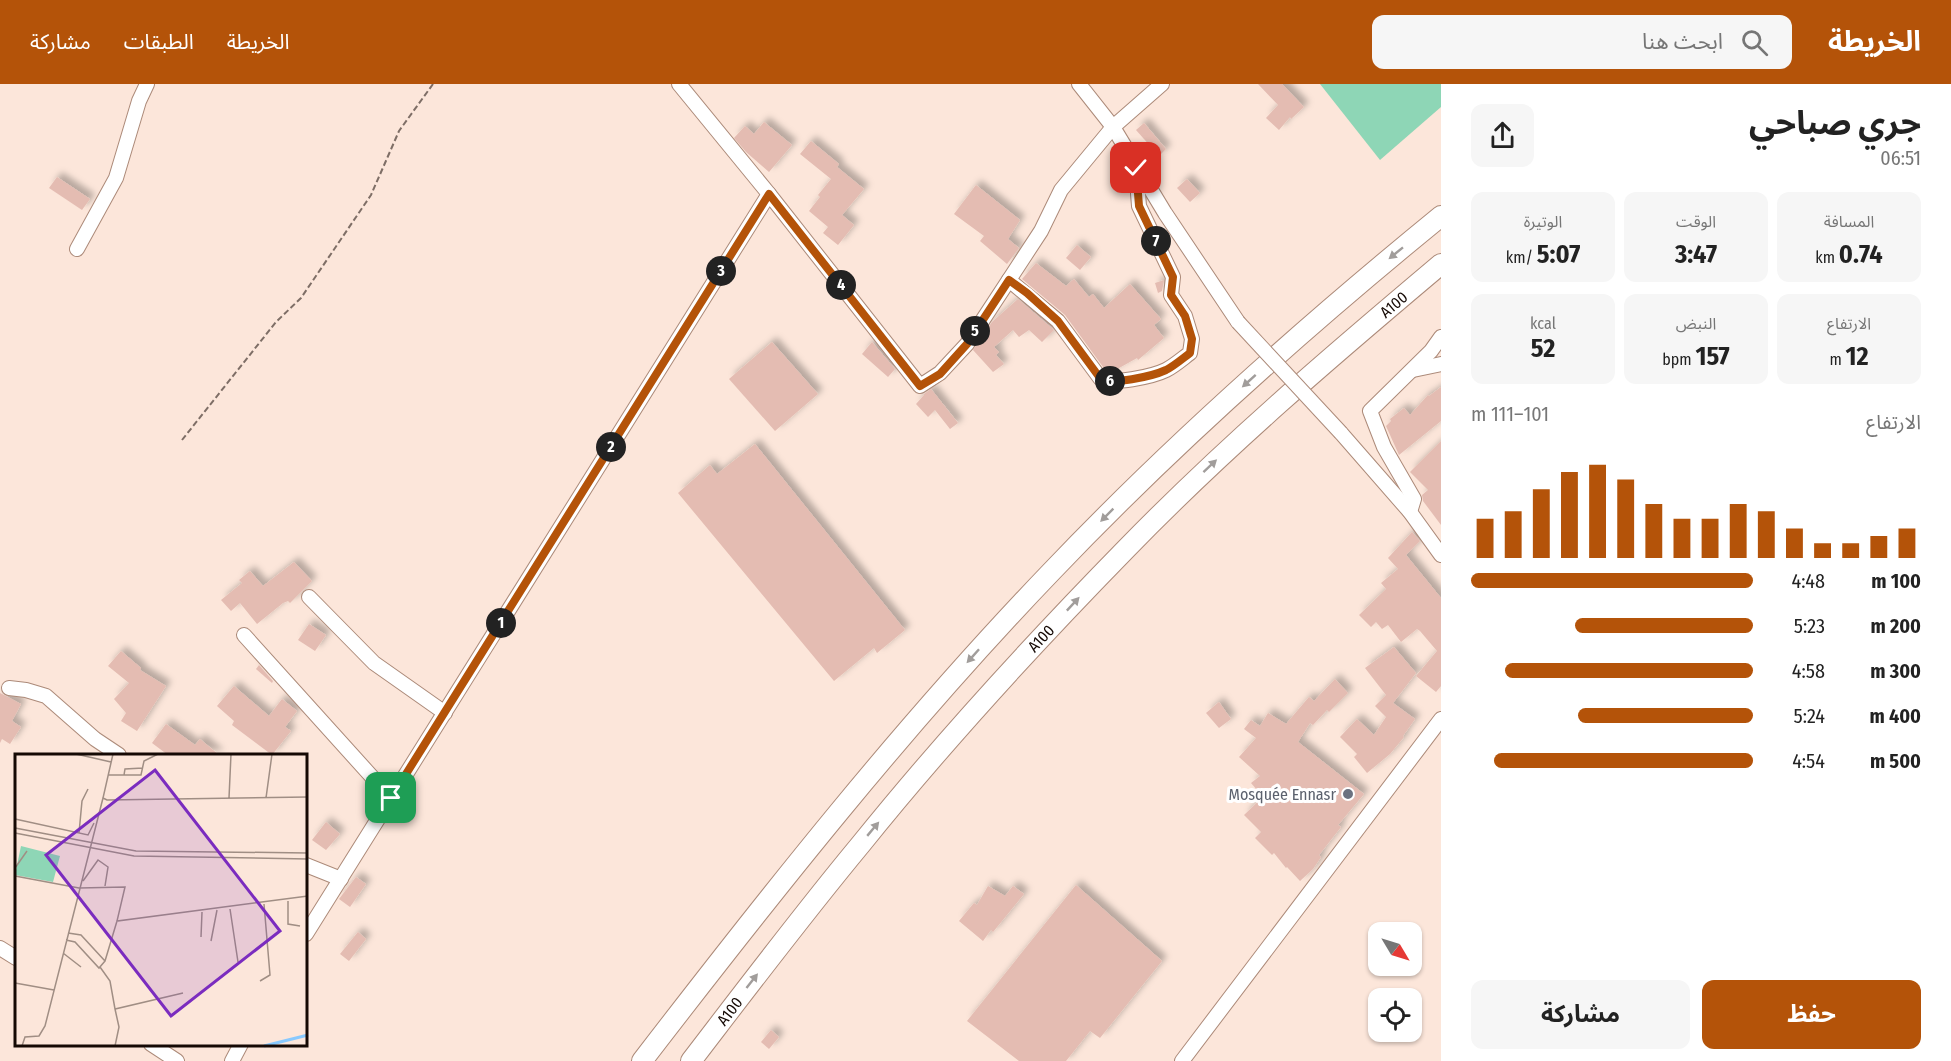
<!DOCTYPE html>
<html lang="ar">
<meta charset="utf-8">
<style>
body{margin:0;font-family:"Fira Sans Condensed","Noto Sans Arabic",sans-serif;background:#f6f6f6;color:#222;direction:rtl;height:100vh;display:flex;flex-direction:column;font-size:22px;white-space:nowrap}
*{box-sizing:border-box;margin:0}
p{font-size:20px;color:#767676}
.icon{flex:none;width:33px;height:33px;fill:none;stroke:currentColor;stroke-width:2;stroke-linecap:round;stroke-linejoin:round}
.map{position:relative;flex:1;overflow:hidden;direction:ltr}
.sheet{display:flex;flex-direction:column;background:#fff;width:510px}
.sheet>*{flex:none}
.needle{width:39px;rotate:128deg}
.fabs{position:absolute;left:1368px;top:838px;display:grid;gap:12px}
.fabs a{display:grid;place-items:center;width:54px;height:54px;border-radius:12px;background:#fff;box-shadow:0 2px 4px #0004;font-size:30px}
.pin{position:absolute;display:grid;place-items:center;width:51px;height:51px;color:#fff;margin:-26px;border-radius:12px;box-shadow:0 3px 9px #0006}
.km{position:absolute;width:30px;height:30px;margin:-15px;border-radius:50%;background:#222;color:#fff;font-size:16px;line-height:30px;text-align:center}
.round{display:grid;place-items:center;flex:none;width:63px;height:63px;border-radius:12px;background:#f6f6f6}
.headline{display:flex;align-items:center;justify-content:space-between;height:102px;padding:0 30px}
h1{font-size:33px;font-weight:700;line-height:45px}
.stats{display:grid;grid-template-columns:repeat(3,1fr);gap:9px;height:102px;padding:6px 30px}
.stats div{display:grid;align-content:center;border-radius:12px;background:#f6f6f6;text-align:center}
.stats b{font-size:26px;font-weight:700}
.stats small{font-size:16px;font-weight:400}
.stats p{font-size:16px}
.chart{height:168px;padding:12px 30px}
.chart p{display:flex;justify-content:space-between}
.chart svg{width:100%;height:108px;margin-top:6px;stroke:#b45309;stroke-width:6}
.action{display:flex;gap:12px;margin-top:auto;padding:12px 30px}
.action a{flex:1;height:69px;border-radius:12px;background:#b45309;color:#fff;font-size:24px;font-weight:700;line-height:69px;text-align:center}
.action a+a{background:#f6f6f6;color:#222}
ul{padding:0 30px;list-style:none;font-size:20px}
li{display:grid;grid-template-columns:96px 72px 1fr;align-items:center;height:45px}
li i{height:15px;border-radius:8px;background:#b45309}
header{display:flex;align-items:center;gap:36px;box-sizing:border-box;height:84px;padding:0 30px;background:#b45309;color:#fff}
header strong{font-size:28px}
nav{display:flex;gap:33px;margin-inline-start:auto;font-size:21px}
.search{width:420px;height:54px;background:#f6f6f6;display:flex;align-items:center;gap:15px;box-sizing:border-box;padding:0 21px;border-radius:12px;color:#767676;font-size:22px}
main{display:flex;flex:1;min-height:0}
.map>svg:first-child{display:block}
</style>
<header>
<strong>الخريطة</strong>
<div class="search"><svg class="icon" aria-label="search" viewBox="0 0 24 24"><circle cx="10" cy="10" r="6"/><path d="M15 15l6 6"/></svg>ابحث هنا</div>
<nav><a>الخريطة</a><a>الطبقات</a><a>مشاركة</a></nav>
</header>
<main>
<section class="sheet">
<div class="headline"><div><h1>جري صباحي</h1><p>06:51</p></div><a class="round"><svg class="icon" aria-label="share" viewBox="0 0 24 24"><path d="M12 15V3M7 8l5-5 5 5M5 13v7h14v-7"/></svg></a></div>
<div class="stats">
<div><p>المسافة</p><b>0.74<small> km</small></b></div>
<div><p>الوقت</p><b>3:47</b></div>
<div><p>الوتيرة</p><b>5:07<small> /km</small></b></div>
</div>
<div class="stats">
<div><p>الارتفاع</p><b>12<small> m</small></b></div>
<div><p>النبض</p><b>157<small> bpm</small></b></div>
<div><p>kcal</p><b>52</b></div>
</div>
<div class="chart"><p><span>الارتفاع</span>101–111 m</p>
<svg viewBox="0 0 160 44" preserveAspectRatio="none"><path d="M5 44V28M15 44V25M25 44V16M35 44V9M45 44V6M55 44V12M65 44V22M75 44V28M85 44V28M95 44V22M105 44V25M115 44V32M125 44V38M135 44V38M145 44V35M155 44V32"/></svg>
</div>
<ul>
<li><b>100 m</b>4:48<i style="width:100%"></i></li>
<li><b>200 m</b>5:23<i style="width:63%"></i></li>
<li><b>300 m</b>4:58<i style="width:88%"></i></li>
<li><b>400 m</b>5:24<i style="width:62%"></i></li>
<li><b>500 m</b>4:54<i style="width:92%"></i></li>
</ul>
<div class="action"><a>حفظ</a><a>مشاركة</a></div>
</section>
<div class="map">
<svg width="1441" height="977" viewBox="0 0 1441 977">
<defs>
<filter id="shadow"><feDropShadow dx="5" dy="-5" stdDeviation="3" flood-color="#0004"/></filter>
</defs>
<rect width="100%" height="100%" fill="#fce6da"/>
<path fill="#8ed6b6" d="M1320,0H1441V23L1380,76Z"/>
<g fill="#e4bcb2" filter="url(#shadow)">
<path d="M1258,0H1282L1304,23L1291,35L1290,33L1279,46L1266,34L1278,21Z"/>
<path d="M764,38L792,61L769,88L746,68L734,54L745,42L754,50Z"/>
<path d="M1144,39L1166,65L1159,72L1136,46Z"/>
<path d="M811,57L839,80L837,83L864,105L842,131L854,141L838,161L823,149L828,143L809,127L820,113L818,111L831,95L800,70Z"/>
<path d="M57,93L90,115L82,126L49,104Z"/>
<path d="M1187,95L1200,109L1190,118L1177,104Z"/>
<path d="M976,101L1020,136L1008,155L1019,164L1007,180L980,157L984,152L954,130Z"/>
<path d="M1077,161L1091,173L1080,186L1066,174Z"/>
<path d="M1036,179L1066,202L1074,195L1089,213L1093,210L1104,224L1130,200L1161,235L1154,241L1164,254L1138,276L1137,274L1112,288L1106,287L1065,231L1022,195Z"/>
<path d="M1164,196L1162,207L1158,209L1155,199Z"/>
<path d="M1018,215L1054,246L1042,258L1029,246L1019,253L1013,246L994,263L999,268L996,271L1004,280L993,288L973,266L992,238Z"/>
<path d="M772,258L818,310L775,347L729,295Z"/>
<path d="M872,258L895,285L888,293L862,270Z"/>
<path d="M1441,303V337L1399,371L1386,342L1391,337L1390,335L1404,324L1410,331L1428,311L1429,312Z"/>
<path d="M931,305L958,339L950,345L935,326L928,333L916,320L924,311V310Z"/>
<path d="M1441,357V441L1423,417L1422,411L1428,406L1410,388Z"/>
<path d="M755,360L905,546L877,569L874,564L834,597L678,409L710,381L717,390Z"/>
<path d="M1412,448L1420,457L1406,471L1441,514V602L1436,608L1416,592L1437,567L1420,547L1417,545L1401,558L1388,541L1382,545L1376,538L1371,543L1359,531L1386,505L1381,499L1398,485L1388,474Z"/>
<path d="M294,478L312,497L290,519L288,517L283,519L257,540L240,519L231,527L221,516L242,499L239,496L250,487L263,502Z"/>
<path d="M309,540L326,551L315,567L298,556Z"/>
<path d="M1394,563L1416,589L1393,619L1415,635L1403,652L1404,653L1390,670L1367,689L1354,673L1357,670L1340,653L1357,635L1374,651L1386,633L1375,622L1386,611L1365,584Z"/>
<path d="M121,567L141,584L140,586L166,602L137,647L121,637L126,629L114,615L129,599L108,582Z"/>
<path d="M259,581L273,597L272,599L256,585Z"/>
<path d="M1335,595L1348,609L1329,628L1327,626L1313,641L1310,639L1298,658L1364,710L1338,741L1341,743L1319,771L1321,773L1313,785L1300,797L1287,783L1286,784L1274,769L1272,771L1255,754L1261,748L1244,731L1263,713L1251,699L1260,692L1239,673L1256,654L1244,645L1251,636L1260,642L1268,629L1286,640L1309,613L1314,617Z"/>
<path d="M234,602L269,632L282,615L297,627L285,643L291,647L272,671L232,641L234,637L217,622Z"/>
<path d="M0,609L21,620L12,637L21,643L10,660L2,655L0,659Z"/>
<path d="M1219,618L1231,635L1219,644L1206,629Z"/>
<path d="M166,640L195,661L200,655L219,671H168L152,659Z"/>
<path d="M326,738L340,750L326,766L312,756Z"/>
<path d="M356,793L366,800L350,823L339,815Z"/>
<path d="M1076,801L1162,877L1100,954L1090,947L1066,977H1019L967,937Z"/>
<path d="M988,802L1005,812L1013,802L1024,810L993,848L991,846L983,857L959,837L974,819L977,821Z"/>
<path d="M358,848L366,855L349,877L340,870Z"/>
<path d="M771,946L779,953L769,965L761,958Z"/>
</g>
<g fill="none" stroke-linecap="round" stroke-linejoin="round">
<g stroke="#ac8a79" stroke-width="16">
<g id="minor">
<path d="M679,0L769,110"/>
<path d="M1079,0L1113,43L1165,129L1238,238"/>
<path d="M77,165L116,94L139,17L147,0"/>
<path d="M1009,196L1058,237L1100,294C1110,302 1154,292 1166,286C1174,282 1182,275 1190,269L1192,255L1185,232L1171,211L1173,193L1139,122L1136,84"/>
<path d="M1413,286L1441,280"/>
<path d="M1341,349L1410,428L1441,471"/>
<path d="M1410,428L1414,415L1384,363L1370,327L1431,267L1441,253"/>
<path d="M309,513L374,579L445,629"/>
<path d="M244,551L391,714"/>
<path d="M9,604L26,606L46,612L95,655L119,671"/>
<path d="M306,781L341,795"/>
<path d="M306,850L769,110L920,302L940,289L967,260L1041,147L1061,106L1113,43L1162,0"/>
<path d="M0,864L16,874"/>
<path d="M151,960L177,977"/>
<path d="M232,977L241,960"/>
<path d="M1182,977L1441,635"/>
</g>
</g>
<g stroke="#ac8a79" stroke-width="22">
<g id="highway">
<path d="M642,977C772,808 904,641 1052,487C1173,360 1305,243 1441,132"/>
<path id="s1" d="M691,977C747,904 802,831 861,760C944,657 1034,559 1126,465C1225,363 1333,271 1441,180"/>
</g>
</g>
<path stroke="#7e6e66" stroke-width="2" stroke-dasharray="6 3" stroke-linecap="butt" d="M182,356L276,238L301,214L371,111L399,47L433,0"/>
<use href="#minor" stroke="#fff" stroke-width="14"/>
<use href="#highway" stroke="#fff" stroke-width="20"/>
<g stroke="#ac8a79" stroke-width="16" stroke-linecap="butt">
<path id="minor-bridge" d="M1238,238L1341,349"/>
</g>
<use href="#minor-bridge" stroke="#fff" stroke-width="14"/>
</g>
<defs><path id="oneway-solid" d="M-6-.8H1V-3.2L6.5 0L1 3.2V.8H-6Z" transform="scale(1.5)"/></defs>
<g fill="#a19d9b">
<use href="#oneway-solid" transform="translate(1396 169) rotate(141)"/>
<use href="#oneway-solid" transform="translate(1249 297) rotate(138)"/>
<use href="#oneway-solid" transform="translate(1210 382) rotate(-43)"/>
<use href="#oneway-solid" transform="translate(1107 431) rotate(135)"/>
<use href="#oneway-solid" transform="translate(1073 520) rotate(-47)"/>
<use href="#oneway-solid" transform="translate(973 572) rotate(132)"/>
<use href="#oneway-solid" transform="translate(873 745) rotate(-50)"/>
<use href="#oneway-solid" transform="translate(752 897) rotate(-52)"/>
</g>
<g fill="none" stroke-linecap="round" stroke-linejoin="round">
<g stroke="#fff" stroke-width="12">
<path id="route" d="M391,714L769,110L920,302L940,290L967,260L1009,196L1027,209L1058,237L1100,294C1110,302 1153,292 1166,286C1174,282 1182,275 1190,269L1192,255L1185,232L1171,211L1173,193L1139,122L1136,84"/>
</g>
<use href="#route" stroke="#b45309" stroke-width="8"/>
</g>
<circle fill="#6b7280" stroke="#fff" stroke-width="2" cx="1348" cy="710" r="6"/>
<g text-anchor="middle" stroke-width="6" stroke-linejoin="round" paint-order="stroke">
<g font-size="16" fill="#150904" stroke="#fff">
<text dy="6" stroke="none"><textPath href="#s1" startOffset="1035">A100</textPath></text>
<text dy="6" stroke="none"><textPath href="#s1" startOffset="549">A100</textPath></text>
<text dy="6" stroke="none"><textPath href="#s1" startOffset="63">A100</textPath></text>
</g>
<g font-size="16" fill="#5b616d" stroke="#fff" text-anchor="end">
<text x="1336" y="716">Mosquée Ennasr</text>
</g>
</g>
<g transform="translate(15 670)">
<rect width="292" height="292" fill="#fce6da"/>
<path d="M6,92L45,102L38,128L0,121Z" fill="#8ed6b6"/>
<path fill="none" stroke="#88c9fe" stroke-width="3" d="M249,292L293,281"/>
<path fill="none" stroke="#a08e84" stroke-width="1.5" d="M61,0L96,8M98,0L88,44L92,46L293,43M93,21H126L129,7L143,0M109,21L110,15L128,14M214,44L216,0M251,44L257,0M0,65L73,81L79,69M0,74L121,97L293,99M0,79L119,102L293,105M64,79L67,47L73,35M0,114L12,97M0,122L64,134L110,133L102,167L293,142M68,127L83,106L93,113L90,132M273,147V170L285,172M215,155L223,208M186,183L187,158M51,186L60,188L84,214L90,207L66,181L53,179M196,187L202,156M48,199L66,213M90,207L102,167M85,213L95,227L100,255L168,239M245,227L255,221L249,150M0,229L39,236M100,255L104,273L100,292M7,292L10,283L24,282L30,272L88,44"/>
<path fill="#7b2cbf" fill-opacity="0.15" stroke="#7b2cbf" stroke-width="3" d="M140,16L265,177L156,262L31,101Z"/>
<rect width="292" height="292" fill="none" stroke="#150904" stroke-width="3"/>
</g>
</svg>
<div class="fabs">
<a><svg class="needle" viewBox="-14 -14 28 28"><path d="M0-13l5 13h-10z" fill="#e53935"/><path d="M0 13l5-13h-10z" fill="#767676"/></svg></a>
<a><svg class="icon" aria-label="locate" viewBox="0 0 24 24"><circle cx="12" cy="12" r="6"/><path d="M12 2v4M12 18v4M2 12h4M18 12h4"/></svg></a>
</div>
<div class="pin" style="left:391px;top:714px;background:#1e9e55"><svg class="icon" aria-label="arrive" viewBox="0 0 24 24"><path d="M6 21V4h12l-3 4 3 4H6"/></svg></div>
<div class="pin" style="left:1136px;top:84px;background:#d93025"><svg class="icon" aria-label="check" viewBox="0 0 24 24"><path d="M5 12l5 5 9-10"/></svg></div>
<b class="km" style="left:501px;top:539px">1</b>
<b class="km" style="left:611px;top:363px">2</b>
<b class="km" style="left:721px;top:187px">3</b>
<b class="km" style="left:841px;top:201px">4</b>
<b class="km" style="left:975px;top:247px">5</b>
<b class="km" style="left:1110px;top:297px">6</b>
<b class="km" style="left:1156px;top:157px">7</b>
</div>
</main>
